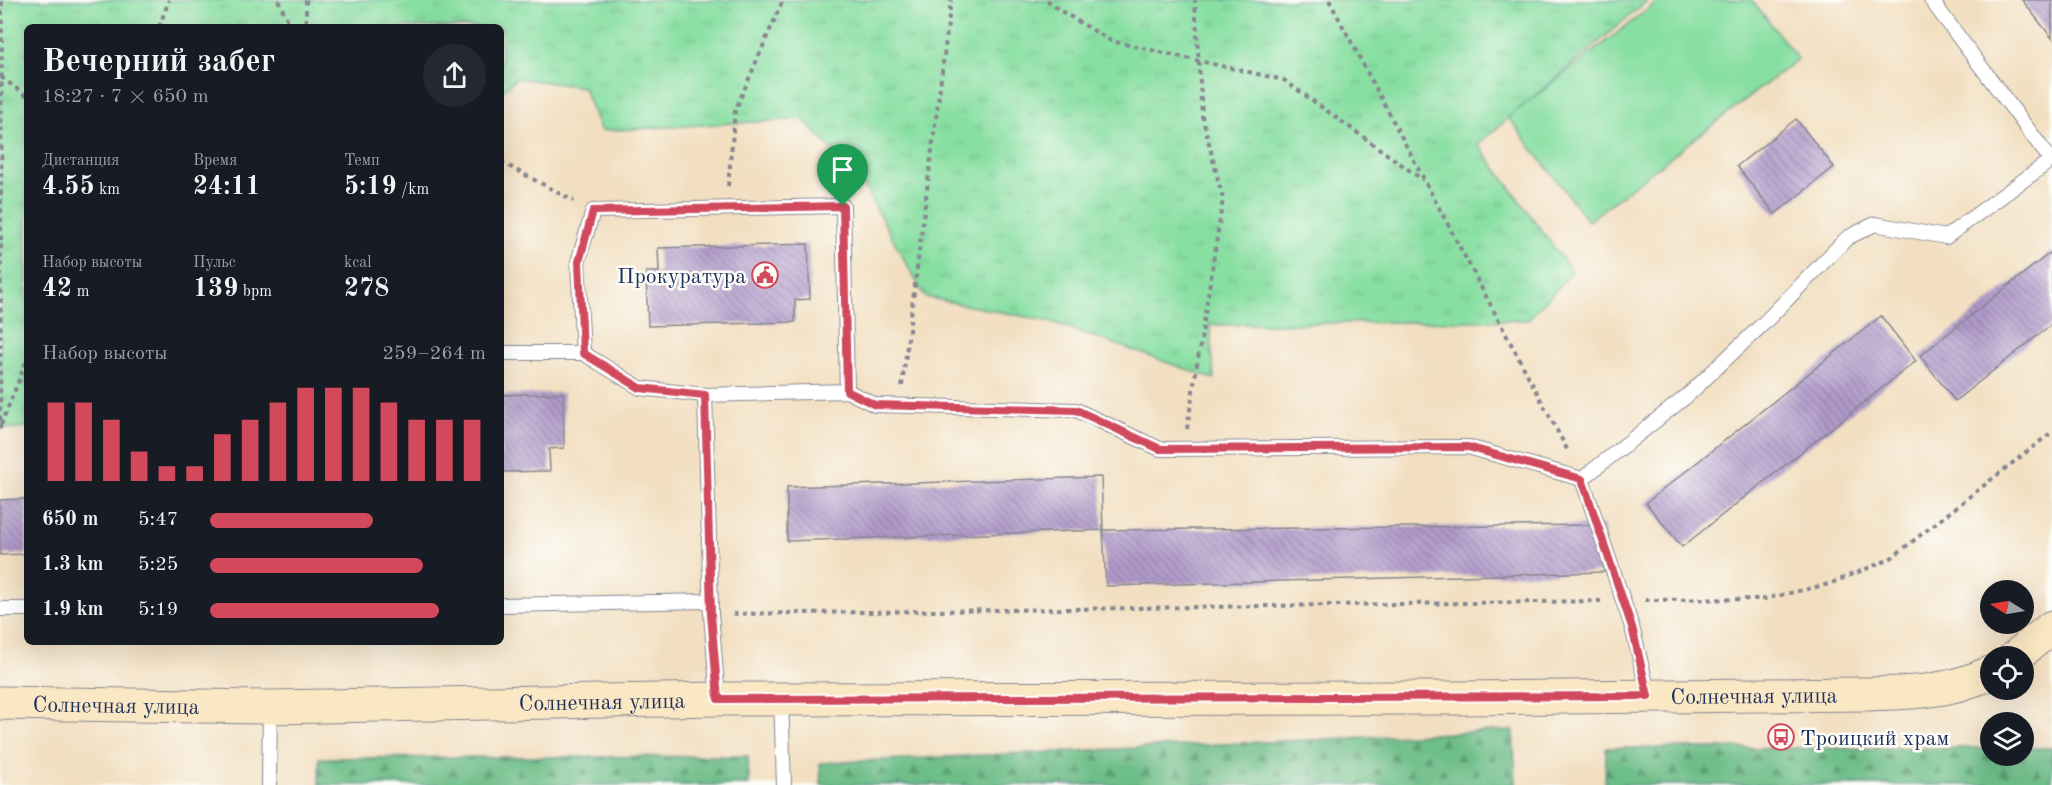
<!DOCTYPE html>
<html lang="ru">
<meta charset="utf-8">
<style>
body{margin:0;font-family:"Old Standard TT",serif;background:#242831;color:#f1f3f6;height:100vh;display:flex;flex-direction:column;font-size:22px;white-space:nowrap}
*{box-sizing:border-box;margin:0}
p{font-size:20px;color:#9ea1a6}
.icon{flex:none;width:33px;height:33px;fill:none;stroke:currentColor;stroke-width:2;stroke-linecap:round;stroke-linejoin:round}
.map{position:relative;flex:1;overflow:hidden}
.sheet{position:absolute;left:24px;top:24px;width:480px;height:621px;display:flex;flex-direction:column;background:#171b24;border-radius:9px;box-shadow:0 6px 24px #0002}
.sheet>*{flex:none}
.needle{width:39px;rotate:281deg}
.fabs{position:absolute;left:1980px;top:580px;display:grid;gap:12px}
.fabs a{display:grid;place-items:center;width:54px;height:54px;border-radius:50%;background:#171b24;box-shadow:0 6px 24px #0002;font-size:30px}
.pin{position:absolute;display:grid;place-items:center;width:51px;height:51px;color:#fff;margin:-62px -26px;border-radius:50% 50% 50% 0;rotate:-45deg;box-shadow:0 0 6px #0007}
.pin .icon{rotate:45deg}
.round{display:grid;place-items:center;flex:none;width:63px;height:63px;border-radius:32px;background:#242831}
.head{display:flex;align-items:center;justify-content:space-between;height:102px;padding:0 18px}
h1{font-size:33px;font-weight:600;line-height:45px}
.figures{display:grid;grid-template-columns:repeat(3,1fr);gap:9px;height:102px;padding:6px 18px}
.figures div{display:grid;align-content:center}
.figures b{font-size:26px;font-weight:600}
.figures small{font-size:16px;font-weight:400}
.figures p{font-size:16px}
.chart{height:168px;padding:12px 18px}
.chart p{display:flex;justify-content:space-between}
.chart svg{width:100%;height:108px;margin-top:6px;stroke:#d1495b;stroke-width:6}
ul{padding:0 18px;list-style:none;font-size:20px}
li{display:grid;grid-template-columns:96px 72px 1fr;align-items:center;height:45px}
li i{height:15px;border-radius:8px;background:#d1495b}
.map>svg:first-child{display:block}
</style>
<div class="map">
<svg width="2052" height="785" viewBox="0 0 2052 785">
<defs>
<pattern id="forest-firs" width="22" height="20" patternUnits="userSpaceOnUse" patternTransform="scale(1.5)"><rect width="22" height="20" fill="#6ebe88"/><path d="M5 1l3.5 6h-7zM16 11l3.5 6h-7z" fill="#5a9b72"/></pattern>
<pattern id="park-tufts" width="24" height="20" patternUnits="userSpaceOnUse" patternTransform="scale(1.5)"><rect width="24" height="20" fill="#88dfa2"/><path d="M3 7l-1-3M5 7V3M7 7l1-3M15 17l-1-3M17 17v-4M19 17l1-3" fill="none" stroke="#75c08e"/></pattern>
<pattern id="building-back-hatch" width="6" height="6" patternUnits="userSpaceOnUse" patternTransform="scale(1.5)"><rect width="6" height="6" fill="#b19aca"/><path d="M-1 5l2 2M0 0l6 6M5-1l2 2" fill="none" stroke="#8f7ea7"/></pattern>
</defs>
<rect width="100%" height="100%" fill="#fdfcf7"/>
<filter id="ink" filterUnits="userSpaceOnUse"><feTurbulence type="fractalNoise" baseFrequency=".0167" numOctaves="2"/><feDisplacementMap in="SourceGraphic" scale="12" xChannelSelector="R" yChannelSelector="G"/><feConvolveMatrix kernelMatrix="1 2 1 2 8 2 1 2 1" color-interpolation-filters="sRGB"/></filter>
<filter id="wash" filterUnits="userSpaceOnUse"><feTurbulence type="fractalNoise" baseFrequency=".008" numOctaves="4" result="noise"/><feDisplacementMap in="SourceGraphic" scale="24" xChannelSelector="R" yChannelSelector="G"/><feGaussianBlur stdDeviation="1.35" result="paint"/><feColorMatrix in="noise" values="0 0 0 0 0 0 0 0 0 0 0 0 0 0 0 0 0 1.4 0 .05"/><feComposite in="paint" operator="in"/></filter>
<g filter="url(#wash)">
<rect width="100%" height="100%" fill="#f2dfc1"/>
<g fill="url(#forest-firs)" stroke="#447673" stroke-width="1.5">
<path d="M1513,730L1516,785H821L820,763Z"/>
<path d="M1606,748H1990V756H2024V748H2052V785H1605Z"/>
<path d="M748,756L749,785H319V758Z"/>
</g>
<path fill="url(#park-tufts)" stroke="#528780" stroke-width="1.5" d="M0,0H1648L1478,144L1572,272L1528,320L1210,325L1214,379L1052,322L925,297L857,174L802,119L601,131L583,87L516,78L501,93V27H27V427L0,429Z"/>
<path fill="#88dfa2" stroke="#528780" stroke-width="1.5" d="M1660,0H1752L1798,59L1588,221L1508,117Z"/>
<g id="blocks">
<g fill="url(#building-back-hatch)">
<path d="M2022,0H2052V38Z"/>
<path d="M1796,119L1834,167L1775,214L1737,166Z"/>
<path d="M808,244L810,299L795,300V322L648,326L646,272H659L658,248Z"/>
<path d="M2052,251V324L1955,401L1920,356Z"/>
<path d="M1881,316L1916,361L1682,547L1646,503Z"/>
<path d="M563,393L564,448L549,449L550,471L501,472V395Z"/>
<path d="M1101,477L1103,530L787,541V487Z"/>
<path d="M27,499V554L0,555V500Z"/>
<path d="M1604,525V572L1106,586L1103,530Z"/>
</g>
</g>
</g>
<g filter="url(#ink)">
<use href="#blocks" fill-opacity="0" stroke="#868790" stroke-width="1.5"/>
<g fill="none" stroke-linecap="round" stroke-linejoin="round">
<g stroke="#868790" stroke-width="16">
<g id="service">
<path d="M501,353H583L640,388L705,395L847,391L875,405L1076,410L1160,449L1468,447L1582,479L1688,395L1764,323L1847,238L1875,224L1946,237L2051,160L1931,0"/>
<path d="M583,353L578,262L593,211L843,206L847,391"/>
<path d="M705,395L711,614L718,699"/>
<path d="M1582,479L1632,627L1649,696"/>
<path d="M501,605L711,601"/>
<path d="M0,609H27"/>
<path d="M781,699L784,785"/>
<path d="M269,785L270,707"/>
</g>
</g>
<g stroke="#868790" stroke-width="35">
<g id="secondary">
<path d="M2015,657L2052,627"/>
<path id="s1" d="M0,703L270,707L718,699L1460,698L1867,694C1911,693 1949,692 1990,673"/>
</g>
</g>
<g stroke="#868790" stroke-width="4" stroke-dasharray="4.5 4.5" stroke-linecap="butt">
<path d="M278,0L291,27"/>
<path d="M306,0V27"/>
<path d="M1047,0L1061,11L1111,41L1284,80L1423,180"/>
<path d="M1329,0L1569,453"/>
<path d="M159,27L169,0"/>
<path d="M1,77L27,96"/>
<path d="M501,162L574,201"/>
<path d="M728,186L735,111L783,0"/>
<path d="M902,386L951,0"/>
<path d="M1,425L27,360"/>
<path d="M0,429L2,0"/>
<path d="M1187,429L1223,199L1202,116L1195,0"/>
<path d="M1645,600L1764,599L1829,584L1890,559L2052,432"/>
<path d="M733,614L1601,601"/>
</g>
<use href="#service" stroke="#fff" stroke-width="14"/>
<use href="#secondary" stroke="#fae7c3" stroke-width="33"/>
</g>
</g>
<g fill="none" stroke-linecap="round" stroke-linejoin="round" filter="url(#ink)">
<g stroke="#fff" stroke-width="12">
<path id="route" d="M843,206L847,391L875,405L1076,410L1160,449L1468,447L1582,479L1632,627L1648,696L718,699L711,614L705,395L640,388L583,353L579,262L593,211Z"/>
</g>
<use href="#route" stroke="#d1495b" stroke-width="8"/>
</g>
<defs>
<g id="civic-ring" transform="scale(1.35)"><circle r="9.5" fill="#fdfcf7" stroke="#d1495b" stroke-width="1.5"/><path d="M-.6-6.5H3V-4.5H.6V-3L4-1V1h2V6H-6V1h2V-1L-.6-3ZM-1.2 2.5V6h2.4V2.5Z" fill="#d1495b"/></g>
<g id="bus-ring" transform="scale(1.35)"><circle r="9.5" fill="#fdfcf7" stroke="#d1495b" stroke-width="1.5"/><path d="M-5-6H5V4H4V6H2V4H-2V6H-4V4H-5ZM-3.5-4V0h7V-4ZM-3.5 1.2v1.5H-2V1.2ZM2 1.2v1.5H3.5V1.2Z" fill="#d1495b"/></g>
</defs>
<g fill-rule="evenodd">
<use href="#civic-ring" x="765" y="275"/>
<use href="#bus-ring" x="1781" y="737"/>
</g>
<g text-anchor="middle" stroke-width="5" stroke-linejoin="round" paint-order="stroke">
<g font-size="22" fill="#1b2f5e" stroke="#fdfcf7" text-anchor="end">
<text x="746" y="283">Прокуратура</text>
<text x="1800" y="745" text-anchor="start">Троицкий храм</text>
</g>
<g font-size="22" fill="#1b2f5e" stroke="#fdfcf7">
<text dy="8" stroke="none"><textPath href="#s1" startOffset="1754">Солнечная улица</textPath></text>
<text dy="8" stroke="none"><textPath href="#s1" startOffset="602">Солнечная улица</textPath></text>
<text dy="8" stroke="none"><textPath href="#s1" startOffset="116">Солнечная улица</textPath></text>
</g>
</g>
</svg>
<div class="fabs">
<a><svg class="needle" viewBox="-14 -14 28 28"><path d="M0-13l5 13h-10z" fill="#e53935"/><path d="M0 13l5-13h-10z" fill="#9ea1a6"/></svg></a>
<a><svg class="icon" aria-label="locate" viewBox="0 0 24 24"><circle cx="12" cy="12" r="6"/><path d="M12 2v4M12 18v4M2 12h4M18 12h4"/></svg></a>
<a><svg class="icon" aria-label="layers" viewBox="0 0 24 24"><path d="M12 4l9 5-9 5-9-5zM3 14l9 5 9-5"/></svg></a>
</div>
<div class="pin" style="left:843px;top:206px;background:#1e9e55"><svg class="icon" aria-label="arrive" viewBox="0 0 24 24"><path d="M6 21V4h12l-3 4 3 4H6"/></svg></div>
<section class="sheet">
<div class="head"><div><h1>Вечерний забег</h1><p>18:27 · 7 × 650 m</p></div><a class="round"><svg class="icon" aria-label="share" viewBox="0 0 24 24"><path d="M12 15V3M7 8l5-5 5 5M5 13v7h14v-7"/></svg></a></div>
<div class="figures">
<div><p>Дистанция</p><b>4.55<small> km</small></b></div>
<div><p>Время</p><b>24:11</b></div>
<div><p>Темп</p><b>5:19<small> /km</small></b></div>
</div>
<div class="figures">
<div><p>Набор высоты</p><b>42<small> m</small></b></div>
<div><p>Пульс</p><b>139<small> bpm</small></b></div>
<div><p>kcal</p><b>278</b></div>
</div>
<div class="chart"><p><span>Набор высоты</span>259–264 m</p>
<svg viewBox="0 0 160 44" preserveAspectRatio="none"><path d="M5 44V12M15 44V12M25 44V19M35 44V32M45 44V38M55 44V38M65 44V25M75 44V19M85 44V12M95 44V6M105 44V6M115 44V6M125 44V12M135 44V19M145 44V19M155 44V19"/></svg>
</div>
<ul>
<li><b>650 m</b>5:47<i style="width:59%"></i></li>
<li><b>1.3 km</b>5:25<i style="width:77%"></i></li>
<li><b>1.9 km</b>5:19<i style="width:83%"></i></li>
</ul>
</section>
</div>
